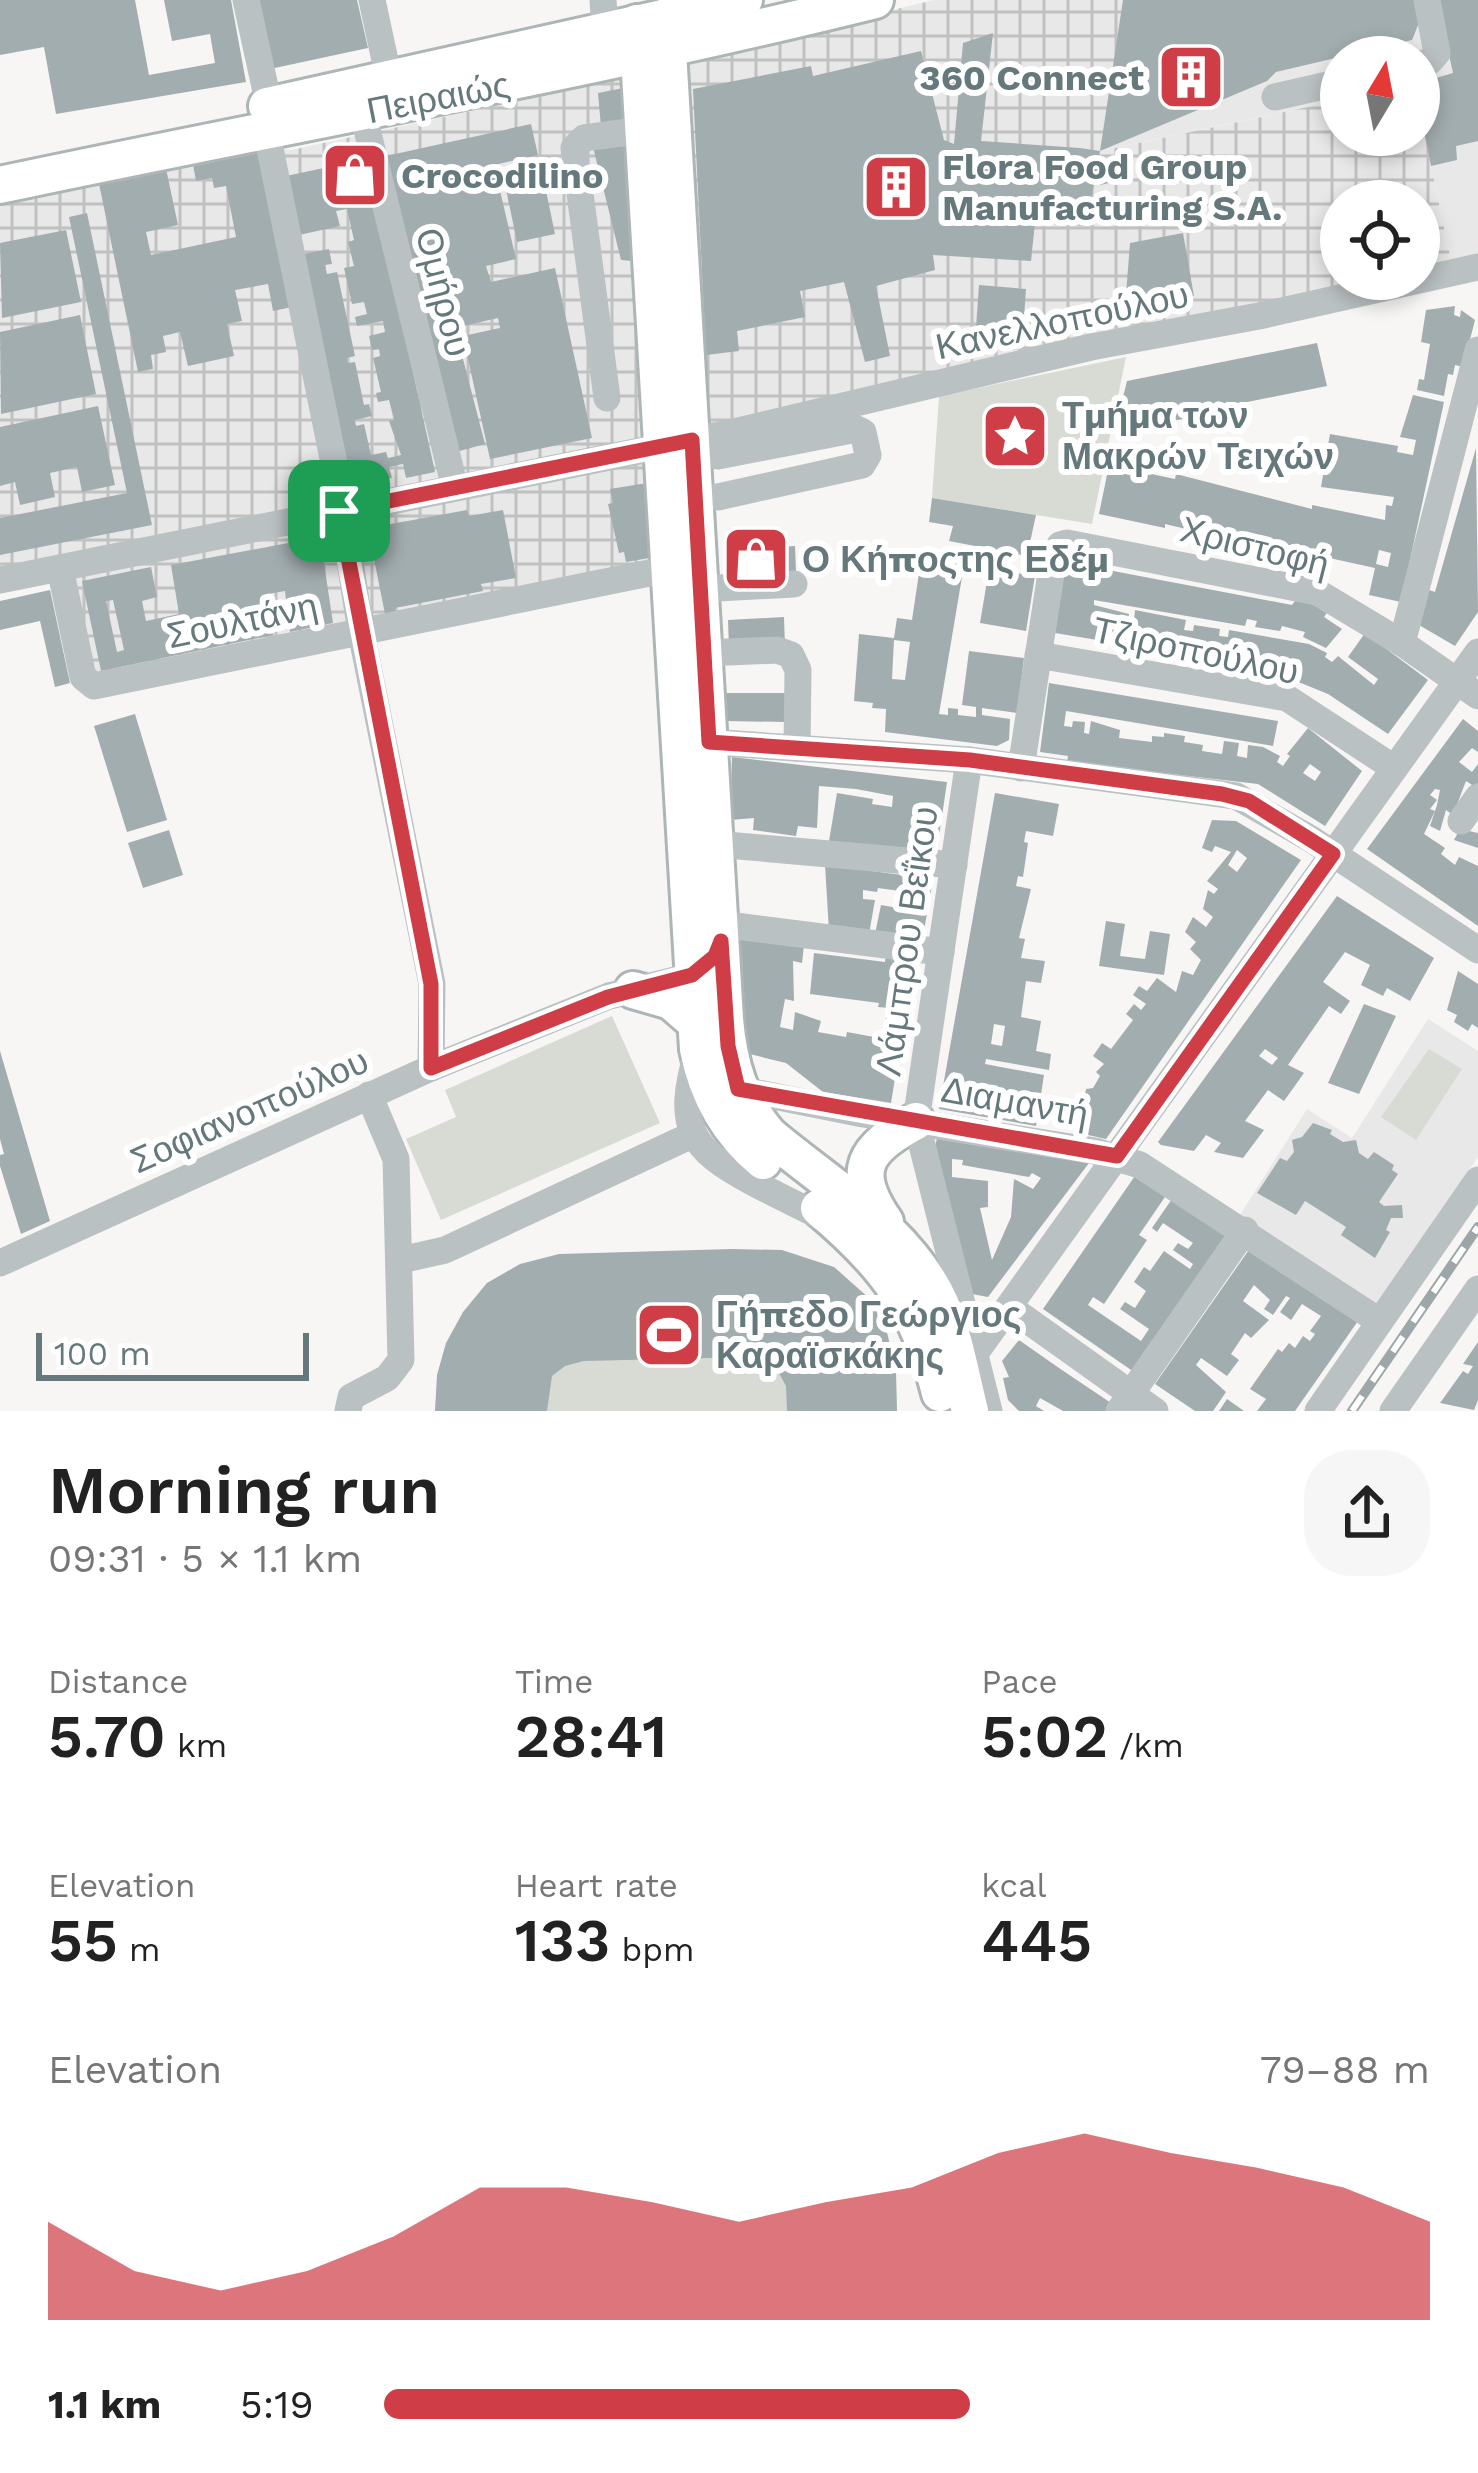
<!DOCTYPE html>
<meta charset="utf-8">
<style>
body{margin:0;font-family:"Work Sans",sans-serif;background:#f6f6f6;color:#222;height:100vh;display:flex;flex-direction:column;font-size:45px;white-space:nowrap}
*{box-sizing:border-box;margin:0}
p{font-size:39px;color:#767676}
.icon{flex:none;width:66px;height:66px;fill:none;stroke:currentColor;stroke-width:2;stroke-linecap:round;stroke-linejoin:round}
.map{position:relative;height:1411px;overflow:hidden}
.panel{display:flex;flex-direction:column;background:#fff;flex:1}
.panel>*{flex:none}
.needle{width:78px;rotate:10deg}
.controls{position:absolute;left:1320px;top:36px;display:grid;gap:24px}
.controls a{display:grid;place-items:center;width:120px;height:120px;border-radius:50%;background:#fff;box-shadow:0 6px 18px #0003;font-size:60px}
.scale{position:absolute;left:36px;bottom:30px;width:273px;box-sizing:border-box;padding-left:12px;border:6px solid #65797c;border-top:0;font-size:33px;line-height:42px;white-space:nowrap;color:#65797c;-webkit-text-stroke:9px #fff;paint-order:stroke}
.pin{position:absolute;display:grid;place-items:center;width:102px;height:102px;color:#fff;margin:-51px;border-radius:24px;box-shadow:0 6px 18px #0006}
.round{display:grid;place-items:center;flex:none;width:126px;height:126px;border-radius:48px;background:#f6f6f6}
.headline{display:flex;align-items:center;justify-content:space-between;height:204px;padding:0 48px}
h1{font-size:66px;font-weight:600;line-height:90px}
.figures{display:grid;grid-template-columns:repeat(3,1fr);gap:18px;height:204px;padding:12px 48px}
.figures div{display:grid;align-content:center}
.figures b{font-size:60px;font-weight:600}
.figures small{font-size:33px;font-weight:400}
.figures p{font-size:33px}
.chart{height:336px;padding:24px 48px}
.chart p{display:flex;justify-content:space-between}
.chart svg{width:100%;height:216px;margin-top:12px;fill:#cf3d46;opacity:.7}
ul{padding:0 48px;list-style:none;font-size:39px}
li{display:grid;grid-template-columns:192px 144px 1fr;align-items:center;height:90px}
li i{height:30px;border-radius:15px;background:#cf3d46}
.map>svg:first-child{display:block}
</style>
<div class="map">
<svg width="1478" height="1411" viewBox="0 0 1478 1411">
<defs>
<pattern id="industrial-grid" width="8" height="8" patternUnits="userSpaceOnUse" patternTransform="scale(3)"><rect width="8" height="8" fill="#e8e8e8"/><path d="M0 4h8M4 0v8" fill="none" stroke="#c0c1c1"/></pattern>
</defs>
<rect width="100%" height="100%" fill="#f7f6f4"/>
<g fill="#e8e8e8">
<path d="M1123,0H1478V256L1451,261L1419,107V57H1341V100L1100,151Z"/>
<path d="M1428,1019L1478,1051V1157L1373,1309L1238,1218L1307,1109L1352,1138Z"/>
</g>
<g fill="url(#industrial-grid)">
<path d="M934,0H1123L1101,151L1341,100V135H1419V107L1451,261L1419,268V201H1341V279H1370L711,426L706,423L682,61Z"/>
<path d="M629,77L657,565L95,682L68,558L0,571V201L259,146L291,150Z"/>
</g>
<g fill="#d8dbd4">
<path d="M1126,357L1092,524L932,498L939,396Z"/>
<path d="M612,1016L660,1123L441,1220L406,1139L456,1117L445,1090Z"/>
<path d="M1429,1049L1462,1069L1416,1140L1381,1117Z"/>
<path d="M834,1267C889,1316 894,1338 897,1411H435C439,1358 453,1323 487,1283Z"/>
</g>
<g fill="#a2adaf" fill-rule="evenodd">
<path d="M0,0H135L149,75L215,63L210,34L172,41L164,0H231L246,82L56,114L44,47L0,55Z"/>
<path d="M255,0H357L368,48L270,69Z"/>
<path d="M1123,0H1418L1422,15L1412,40L1276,72L1267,81L1100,151Z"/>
<path d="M1437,0H1478V141L1456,146L1457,160L1431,166L1419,107V83L1453,73Z"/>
<path d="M993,33L981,141L1080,148L1100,151L1099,160L1117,156L1122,180L1100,185L1097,169L1086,226L1035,223L1031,261L933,255L935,270L876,286L890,356L865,362L844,282L800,291L805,317L737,331L739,351L706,355L693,89L811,66L813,76L921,51L944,140L954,144L963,43Z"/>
<path d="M623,88V125L601,127L598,93Z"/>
<path d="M531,124L538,155L494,165L516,259L486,266L491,282L555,268L592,438L490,459L463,336L500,328L498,318L455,328L485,444L456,452L386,156Z"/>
<path d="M626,139L633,261L621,260L593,147Z"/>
<path d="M259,146L292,307L273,311L268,284L235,290L242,321L227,324L234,356L188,366L180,332L163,336L166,352L151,355L153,369L138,372L98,179L165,164L178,225L146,232L151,255L236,237L226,186L214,188L212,178L196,181L192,159Z"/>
<path d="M366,159L435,472L406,478L403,464L389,467L392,478L377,481L376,477L348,482L299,255L329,249L332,264L325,265L327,274L337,272L355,356L347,358L348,363L355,362L364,405L369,404L372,416L355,420L356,426L364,424L371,455L386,452L388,458L401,455L389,421L394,420L389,400L378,402L376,393L381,392L373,358L380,356L379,349L372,350L369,336L385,332L383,321L357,326L355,317L367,314L364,302L352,304L344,268L354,266L348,242L354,240L347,209L336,211L340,226L299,235L286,176Z"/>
<path d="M540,162L555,234L517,242L502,170Z"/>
<path d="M87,213L152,525L0,555V518L127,493L69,217Z"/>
<path d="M66,230L81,302L2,318L0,243Z"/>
<path d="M1183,233L1194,296L1125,307L1130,243Z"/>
<path d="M979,285L1026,289L1023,331L976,328Z"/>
<path d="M1455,306L1454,315L1460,317L1461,310L1475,320L1463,367L1455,365L1453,375L1448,374L1444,396L1417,390L1419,379L1424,380L1430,344L1421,342L1426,310Z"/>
<path d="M80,315L96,394L1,414L0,332Z"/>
<path d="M1317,343L1327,386L1183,415L1184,419L1115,429L1127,381Z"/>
<path d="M1413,395L1444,402L1401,602L1369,595L1375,568L1302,552L1301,556L1165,524V528L1099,514L1109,465L1175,479L1176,474L1312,509V505L1385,520L1386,505L1392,506L1394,497L1321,487L1330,434L1398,446L1397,452L1413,455L1416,440L1400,437ZM1379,550L1391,553L1388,567L1376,564Z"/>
<path d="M98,406L115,485L82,492L77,467L50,473L55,497L20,505L15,482L0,486V427Z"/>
<path d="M1476,448L1478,612L1455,646L1419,625L1429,590L1435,592Z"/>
<path d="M647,483L649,558L626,562L624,552L619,553L608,504L613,503L610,489Z"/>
<path d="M932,498L1036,515L1027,556L949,541L953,526L929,522Z"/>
<path d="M467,510L469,516L503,510L516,578L481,584L483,591L395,608L396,612L385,614L367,524L380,522V526Z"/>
<path d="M320,537L333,623L290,632L285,591L268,594L273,635L101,671L82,581L151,567L157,597L142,601L146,621L179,614L171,565ZM113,600L124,650L117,652L106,601Z"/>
<path d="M795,546L796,573L745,576L744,549Z"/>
<path d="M906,556L964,565L939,714L948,715V708L958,709V715L976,717V707L962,705L969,651L1024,658L1017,713L982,708V715L1010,719L1009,740L997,746L885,732L886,709L872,708L873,703L854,701L859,634L894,638L897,618L912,620L919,573L904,571ZM894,640L910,642L905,680L892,679Z"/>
<path d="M1066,562L1292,605L1297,598L1328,611L1324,617L1342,629L1326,648L1303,637L1305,632L1282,626L1280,631L1255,627L1257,621L1247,619L1245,626L1094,600V605L1129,614L1128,620L1134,621L1135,610L1186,620L1184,630L1193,631L1194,625L1220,629L1219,636L1228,637L1229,630L1309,644L1327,653L1325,657L1332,662L1338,656L1374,685L1378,679L1348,657L1365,633L1428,680L1388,734L1328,694L1301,683L1235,672L1236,663L1055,633Z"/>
<path d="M989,569L1035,576L1026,631L980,623Z"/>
<path d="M50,590L70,683L55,687L40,621L0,630V601Z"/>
<path d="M784,617L785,647L729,649L728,620Z"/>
<path d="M1049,683L1278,721L1273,746L1066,711L1064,726L1072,727L1073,721L1085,722L1084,733L1089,734L1091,721L1120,730L1119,738L1152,742V736L1164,737V733L1185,736L1184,742L1203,745L1202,751L1222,754L1224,741L1239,743L1237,756L1247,758L1248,745L1263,747L1280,756L1277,762L1283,766L1290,756L1287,754L1308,728L1362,771L1325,826L1258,784L1067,762L1068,756L1040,752ZM1310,764L1321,772L1315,781L1303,773Z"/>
<path d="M724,693H787V722L724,721Z"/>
<path d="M135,714L167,820L127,832L94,726Z"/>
<path d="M1463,719L1478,731V752L1472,748L1459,762L1472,772L1478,764V783L1475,787L1466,781L1453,815L1446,810L1440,831L1430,826L1437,805L1440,790L1435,789L1430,795L1437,800L1430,809L1435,811L1424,834L1445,848L1441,854L1455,865L1459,857L1478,866V926L1367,849Z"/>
<path d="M732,757L947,782L936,857L829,841L837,793L873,799L872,804L892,807L893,796L856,789L819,786L817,828L798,826L796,836L753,830L754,818L730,820Z"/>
<path d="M995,793L1059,804L1053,836L1026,831L1024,842L1028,843L1023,877L1018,876L1016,886L1031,889L1019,938L1025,939L1021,958L1045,961L1041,983L1026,981L1021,1017L1041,1021L1036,1051L1051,1054L1049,1070L986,1059L985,1064L1044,1075L1040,1101L1033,1100L1030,1113L1038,1115L1036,1126L939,1109ZM994,1024L1005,1026L1002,1046L991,1044Z"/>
<path d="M1212,820L1236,821L1301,860L1106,1139L1079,1133L1086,1089L1093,1088L1100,1076L1096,1072L1104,1064L1093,1056L1102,1043L1111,1049L1133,1020L1126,1014L1134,1004L1141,1010L1146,1004L1133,995L1139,986L1147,991L1157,978L1176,992L1182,971L1193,975L1201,960L1190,949L1196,942L1185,932L1193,917L1206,927L1213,917L1203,909L1208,890L1214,894L1218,889L1207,881L1231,852L1215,846L1212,852L1202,848ZM1237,850L1247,858L1237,872L1228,865Z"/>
<path d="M1460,829L1478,833V848L1454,840Z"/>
<path d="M169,830L183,875L143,888L128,843Z"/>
<path d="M825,865L933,879L922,942L875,934L881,905L898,908L900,891L878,888L877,892L863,890V899L875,900L869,934L829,931Z"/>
<path d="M1337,896L1434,958L1410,1001L1387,988L1383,996L1361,985L1370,965L1345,952L1323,982L1350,1001L1341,1014L1329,1006L1288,1065L1304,1073L1284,1101L1268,1090L1245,1121L1264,1130L1243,1158L1214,1152L1221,1143L1206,1135L1194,1151L1161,1145L1158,1142ZM1265,1049L1278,1058L1272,1065L1259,1056Z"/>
<path d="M1106,921L1125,924L1120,956L1145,959L1150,931L1170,934L1164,975L1099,966Z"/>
<path d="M733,932L804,945L802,963L793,961L794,1001L785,999L780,1027L793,1030L795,1012L821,1021L818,1032L846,1037L847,1032L874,1037L875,1031L882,1032L889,1008L878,1007L879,1003L810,994L814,953L885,962L886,951L915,955L891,1103L823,1092L786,1063L741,1052Z"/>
<path d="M1458,971L1478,984V1028L1472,1024L1468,1031L1454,1022L1457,1015L1447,1010Z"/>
<path d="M1364,1004L1396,1016L1359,1094L1328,1083Z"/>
<path d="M0,1051L50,1221L21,1234L0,1166V1155L4,1154L0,1139Z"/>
<path d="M1313,1123L1332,1130L1330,1134L1343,1142L1356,1140L1359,1153L1368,1159L1374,1152L1394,1165L1392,1170L1398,1174L1379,1202L1384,1206L1402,1205L1403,1218H1391L1386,1230L1390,1232L1375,1258L1341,1235L1346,1227L1305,1201L1296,1215L1257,1193L1280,1158L1287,1161L1294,1152L1292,1140L1302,1137Z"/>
<path d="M938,1134L1089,1163L988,1297L972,1294L933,1155ZM952,1159L963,1160L962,1165L1029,1177L1032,1173L1041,1178L1033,1189L1014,1179L1011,1217L992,1260L980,1208L988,1207V1181L952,1177Z"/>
<path d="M1137,1173L1167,1194L1139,1235L1147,1240L1104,1304L1093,1297L1088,1305L1141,1341L1149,1329L1120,1309L1125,1302L1135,1308L1146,1291L1134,1282L1144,1267L1150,1271L1164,1251L1190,1269L1193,1264L1173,1250L1178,1243L1188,1249L1193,1243L1163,1223L1157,1232L1152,1228L1174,1196L1229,1234L1134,1372L1043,1309Z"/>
<path d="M1251,1247L1358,1321L1295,1411H1257L1266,1399L1250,1389L1278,1349L1282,1352L1289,1343L1295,1348L1303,1336L1310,1341L1315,1334L1310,1331L1321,1316L1302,1304L1291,1320L1280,1312L1290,1298L1286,1296L1273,1315L1264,1309L1270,1300L1254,1285L1243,1301L1269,1320L1251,1338L1245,1333L1231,1354L1239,1360L1227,1376L1201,1358L1196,1365L1226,1392L1213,1411H1195L1155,1384Z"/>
<path d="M732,1249L782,1250L834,1267L869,1298L886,1328L896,1371L897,1411H787L786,1386L780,1375L766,1361L751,1357L584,1361L565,1366L552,1376L547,1411H435L437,1375L446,1343L463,1312L487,1283L520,1264L559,1254Z"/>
<path d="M1019,1340L1059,1368L1114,1405L1109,1411H1063L1040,1398L1036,1406L1044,1411H1019L1008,1400L1003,1378L1009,1377L1002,1361Z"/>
<path d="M1478,1342V1400L1474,1410L1440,1403L1463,1371L1468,1374L1473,1366L1463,1364Z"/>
<path d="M1227,1399L1244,1411H1219Z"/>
</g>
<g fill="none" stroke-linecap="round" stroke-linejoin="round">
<g stroke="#aeb5b7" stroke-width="42">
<g id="major">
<path d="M666,17L725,1019C729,1064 739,1100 769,1135C829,1186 907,1230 940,1303C955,1337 961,1376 970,1411"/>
<path d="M637,23L698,1049C707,1095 727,1131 763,1161"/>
<path d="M267,106L744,0"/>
<path d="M0,185C292,123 585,72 875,0"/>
<path d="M633,990L671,1001L695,1022"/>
<path d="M819,1208C885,1263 919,1308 940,1393"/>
<path d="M885,1222C850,1171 863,1149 916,1121"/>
</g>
</g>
<g stroke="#bac1c2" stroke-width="27">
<path d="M246,0L269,105"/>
<path d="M372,0L389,79"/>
<path d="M603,0L605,30"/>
<path d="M1419,64L1429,62L1437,53L1427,0"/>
<path d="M1275,97L1341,82"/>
<path d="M363,113L455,488"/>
<path d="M266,129L337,478L361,632L432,984L431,1068"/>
<path d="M607,398L574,148L584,138L643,130"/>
<path d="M718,456L857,429L863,432L868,455L862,465L718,497"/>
<path d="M60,568L83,677L94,686L669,569"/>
<path d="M0,580L734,432L1091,347L1259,316L1478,267"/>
<path d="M700,589L794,584"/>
<path d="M1402,643L1478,350"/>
<path d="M704,653L777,650L791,655L798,670L797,748"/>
<path d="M1038,655L1287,698L1394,768"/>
<path d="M709,742L969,760L1236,796L1311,839L1478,950"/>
<path d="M969,760L916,1121L989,1411"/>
<path d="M1021,768L1053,560L1060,545L1067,543L1317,592L1402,643L1478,696"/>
<path d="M1461,821L1478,797"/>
<path d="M715,844L954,865"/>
<path d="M720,924L941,952"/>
<path d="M697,1053C676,1126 689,1149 754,1183C779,1196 804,1209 831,1221"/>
<path d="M738,1089L863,1114L1095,1151L1140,1165L1379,1321"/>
<path d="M401,1260L445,1250L692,1135"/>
<path d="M0,1263L431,1068L609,996L684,978L708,964"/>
<path d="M1009,1307L1155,1411"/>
<path d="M974,1355L1478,652"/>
<path d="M348,1411L351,1397L387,1378L401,1360L396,1159L369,1095"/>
<path d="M1119,1411L1245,1230"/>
<path d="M1318,1411L1478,1180"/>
<path d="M1393,1411L1478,1289"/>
</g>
<use href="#major" stroke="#fff" stroke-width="36"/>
<g stroke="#9da6a8" stroke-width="10">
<path id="rail" d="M1352,1411L1478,1227"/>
</g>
<use href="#rail" stroke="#fff" stroke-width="6" stroke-dasharray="18" stroke-linecap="butt"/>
</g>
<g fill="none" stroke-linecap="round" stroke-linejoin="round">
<g stroke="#fff" stroke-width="24">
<path id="route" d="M692,440L709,742L970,760L1222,794L1249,801L1333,854L1117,1156L738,1089L728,1046L721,941L715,956L692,975L608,997L431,1068V984L339,511Z"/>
</g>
<use href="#route" stroke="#cf3d46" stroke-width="15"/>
</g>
<defs>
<g id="building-square" transform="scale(3.45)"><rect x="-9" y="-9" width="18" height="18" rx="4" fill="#cf3d46" stroke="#fff"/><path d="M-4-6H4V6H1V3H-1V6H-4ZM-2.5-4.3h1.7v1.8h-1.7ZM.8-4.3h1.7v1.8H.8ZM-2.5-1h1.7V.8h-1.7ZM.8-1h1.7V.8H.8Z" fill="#fff"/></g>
<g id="shop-square" transform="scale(3.45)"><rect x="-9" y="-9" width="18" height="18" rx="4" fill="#cf3d46" stroke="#fff"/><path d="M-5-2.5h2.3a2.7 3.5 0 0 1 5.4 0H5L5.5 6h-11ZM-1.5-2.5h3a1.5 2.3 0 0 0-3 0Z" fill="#fff"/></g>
<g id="sight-square" transform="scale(3.45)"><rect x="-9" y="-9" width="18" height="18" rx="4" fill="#cf3d46" stroke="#fff"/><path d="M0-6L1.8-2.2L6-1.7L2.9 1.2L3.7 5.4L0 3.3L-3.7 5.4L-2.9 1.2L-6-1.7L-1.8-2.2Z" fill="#fff"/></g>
<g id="stadium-square" transform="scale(3.45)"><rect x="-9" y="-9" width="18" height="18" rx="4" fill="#cf3d46" stroke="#fff"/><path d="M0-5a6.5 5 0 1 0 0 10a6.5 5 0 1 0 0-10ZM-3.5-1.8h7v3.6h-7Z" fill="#fff"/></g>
</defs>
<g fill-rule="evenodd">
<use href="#building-square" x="1191" y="77"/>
<use href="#shop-square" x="355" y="175"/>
<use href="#building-square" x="896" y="187"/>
<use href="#sight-square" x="1015" y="436"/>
<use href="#shop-square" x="756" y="559"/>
<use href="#stadium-square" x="669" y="1335"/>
</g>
<g text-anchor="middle" stroke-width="12" stroke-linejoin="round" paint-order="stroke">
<g font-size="36" font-weight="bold" fill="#65797c" stroke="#fff" text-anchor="start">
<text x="1144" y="90" text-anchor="end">360 Connect</text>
<text x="942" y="179">Flora Food Group<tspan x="942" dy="41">Manufacturing S.A.</tspan></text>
<text x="401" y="188">Crocodilino</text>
<text x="1062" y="428">Τμήμα των<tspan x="1062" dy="41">Μακρών Τειχών</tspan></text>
<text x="802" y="572">Ο Κήποςτης Εδέμ</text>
<text x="716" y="1327">Γήπεδο Γεώργιος<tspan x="716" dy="41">Καραϊσκάκης</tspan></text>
</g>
<g font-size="36" fill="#65797c" stroke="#fff">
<text transform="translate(438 97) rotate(-11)" y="13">Πειραιώς</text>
<text transform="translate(444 292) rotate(76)" y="13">Ομήρου</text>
<text transform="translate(1062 320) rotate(-12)" y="13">Κανελλοπούλου</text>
<text transform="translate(1255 546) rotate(14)" y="13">Χριστοφή</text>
<text transform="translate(242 620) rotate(-12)" y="13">Σουλτάνη</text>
<text transform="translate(1196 650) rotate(12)" y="13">Τζιροπούλου</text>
<text transform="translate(906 941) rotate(-82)" y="13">Λάμπρου Βεΐκου</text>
<text transform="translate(1015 1101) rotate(10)" y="13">Διαμαντή</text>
<text transform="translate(249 1110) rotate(-24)" y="13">Σοφιανοπούλου</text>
</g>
</g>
</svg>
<div class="controls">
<a><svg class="needle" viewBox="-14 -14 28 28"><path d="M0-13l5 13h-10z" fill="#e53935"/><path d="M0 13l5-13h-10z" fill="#767676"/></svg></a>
<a><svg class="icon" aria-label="locate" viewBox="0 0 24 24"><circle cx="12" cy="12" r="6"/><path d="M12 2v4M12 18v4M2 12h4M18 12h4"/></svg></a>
</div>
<div class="scale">100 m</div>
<div class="pin" style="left:339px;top:511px;background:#1e9e55"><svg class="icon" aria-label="arrive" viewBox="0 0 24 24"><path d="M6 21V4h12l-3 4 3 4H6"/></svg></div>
</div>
<section class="panel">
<div class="headline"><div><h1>Morning run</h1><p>09:31 · 5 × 1.1 km</p></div><a class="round"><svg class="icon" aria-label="share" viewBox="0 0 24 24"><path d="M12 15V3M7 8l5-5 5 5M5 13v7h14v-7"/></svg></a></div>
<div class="figures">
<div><p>Distance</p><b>5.70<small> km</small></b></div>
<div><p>Time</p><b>28:41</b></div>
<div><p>Pace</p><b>5:02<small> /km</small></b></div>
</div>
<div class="figures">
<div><p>Elevation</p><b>55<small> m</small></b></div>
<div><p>Heart rate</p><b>133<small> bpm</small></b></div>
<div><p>kcal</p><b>445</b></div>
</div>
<div class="chart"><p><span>Elevation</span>79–88 m</p>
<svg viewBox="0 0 160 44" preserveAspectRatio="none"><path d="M0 44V24L10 34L20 38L30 34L40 27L50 17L60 17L70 20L80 24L90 20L100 17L110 10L120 6L130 10L140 13L150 17L160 24V44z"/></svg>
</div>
<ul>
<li><b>1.1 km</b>5:19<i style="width:56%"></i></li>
</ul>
</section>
